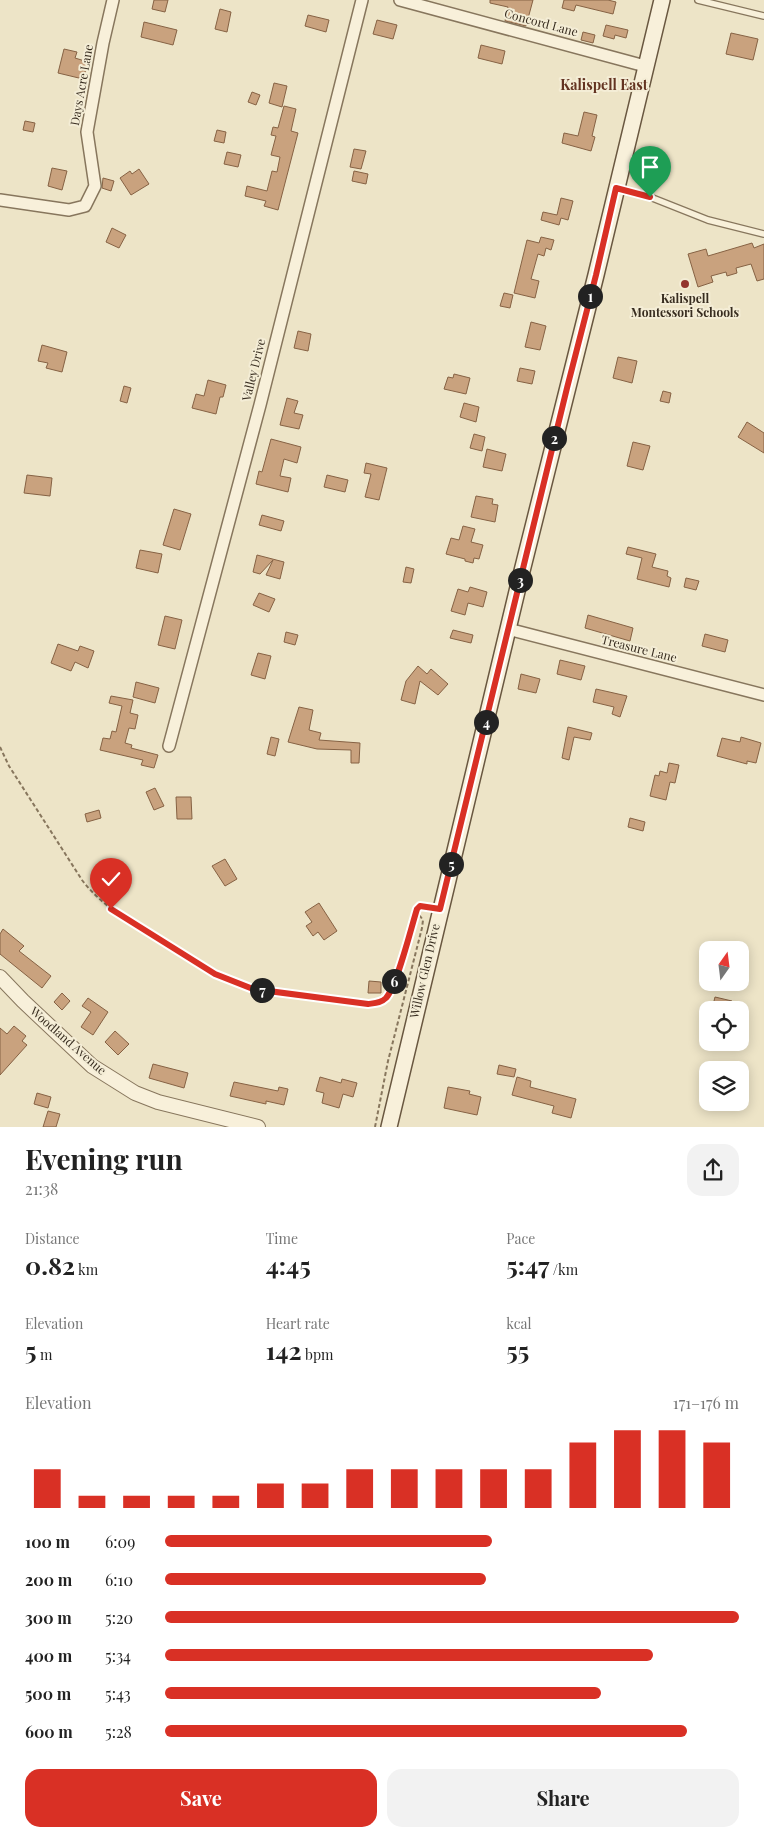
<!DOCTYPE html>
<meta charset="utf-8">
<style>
body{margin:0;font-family:"Playfair Display",serif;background:#f2f2f2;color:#222;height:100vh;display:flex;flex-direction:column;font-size:19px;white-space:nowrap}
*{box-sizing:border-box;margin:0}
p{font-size:16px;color:#767676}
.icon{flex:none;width:28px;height:28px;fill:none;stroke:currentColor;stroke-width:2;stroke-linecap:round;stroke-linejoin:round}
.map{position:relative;height:1127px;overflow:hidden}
.drawer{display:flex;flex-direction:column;background:#fff;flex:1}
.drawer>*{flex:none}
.needle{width:32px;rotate:14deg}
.tools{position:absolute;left:699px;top:941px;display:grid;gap:10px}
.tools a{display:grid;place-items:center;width:50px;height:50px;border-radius:10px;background:#fff;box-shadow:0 2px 12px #0003;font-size:25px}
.pin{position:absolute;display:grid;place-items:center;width:42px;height:42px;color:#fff;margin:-51px -21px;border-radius:50% 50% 50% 0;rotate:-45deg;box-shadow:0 0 5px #0007}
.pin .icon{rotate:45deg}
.km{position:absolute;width:25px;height:25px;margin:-12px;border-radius:50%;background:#222;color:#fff;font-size:14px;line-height:25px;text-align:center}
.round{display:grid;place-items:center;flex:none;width:52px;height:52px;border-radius:15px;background:#f2f2f2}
.headline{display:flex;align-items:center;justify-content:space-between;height:85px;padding:0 25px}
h1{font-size:28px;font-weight:700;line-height:38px}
.figures{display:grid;grid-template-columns:repeat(3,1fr);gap:8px;height:85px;padding:5px 25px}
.figures div{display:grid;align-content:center}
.figures b{font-size:25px;font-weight:700}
.figures small{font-size:14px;font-weight:400}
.figures p{font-size:14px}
.chart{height:140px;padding:10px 25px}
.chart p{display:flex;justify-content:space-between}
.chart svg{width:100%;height:90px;margin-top:5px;stroke:#d93025;stroke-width:6}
.primary-button{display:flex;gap:10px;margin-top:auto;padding:10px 25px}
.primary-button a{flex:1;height:58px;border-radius:15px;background:#d93025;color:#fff;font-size:20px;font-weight:700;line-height:58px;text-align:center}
.primary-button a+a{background:#f2f2f2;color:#222}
ul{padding:0 25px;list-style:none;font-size:16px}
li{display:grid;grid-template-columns:80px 60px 1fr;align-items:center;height:38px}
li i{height:12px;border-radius:6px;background:#d93025}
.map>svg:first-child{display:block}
</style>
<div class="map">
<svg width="764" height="1127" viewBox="0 0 764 1127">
<rect width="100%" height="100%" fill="#ede4c7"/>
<g fill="#c9a27e" stroke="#866244">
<path d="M154,0H168L165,12L152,9Z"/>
<path d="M490,0H533L526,26L505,21L508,7L490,3Z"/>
<path d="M564,0H608L616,2L613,14L576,5L574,11L562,8Z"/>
<path d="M220,9L231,12L227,32L215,29Z"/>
<path d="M308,15L329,20L326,32L305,26Z"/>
<path d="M377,20L397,25L393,39L373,34Z"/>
<path d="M144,22L177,30L173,45L141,37Z"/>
<path d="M606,25L628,30L626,38L615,35L614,39L603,36Z"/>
<path d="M583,32L595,35L593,43L581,40Z"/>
<path d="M731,33L758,39L753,60L726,54Z"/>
<path d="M481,45L505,51L502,64L478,58Z"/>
<path d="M64,49L77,52L75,58L88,62L83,79L58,73Z"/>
<path d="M274,83L287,86L282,107L269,103Z"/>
<path d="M252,92L260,95L256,105L248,102Z"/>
<path d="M284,106L296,109L291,131L298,133L278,210L264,206L266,201L245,196L247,186L267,191L272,171L277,172L280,157L271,155L276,136L271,135L273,127L278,128Z"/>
<path d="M584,112L597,115L592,136L595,137L591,151L562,143L564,133L578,136Z"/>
<path d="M25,121L35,123L33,132L23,130Z"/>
<path d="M217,130L226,132L224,143L214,141Z"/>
<path d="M354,149L366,151L361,169L350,167Z"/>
<path d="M227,152L241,155L238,167L224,164Z"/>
<path d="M52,168L67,171L62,190L48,186Z"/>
<path d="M139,169L149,184L131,195L120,178L130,171L132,174Z"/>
<path d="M354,171L368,174L366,184L352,181Z"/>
<path d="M103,178L114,181L111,191L102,188Z"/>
<path d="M561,198L573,201L568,220L561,218L559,225L541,220L543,212L557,215Z"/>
<path d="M112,228L126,235L119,248L106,242Z"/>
<path d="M541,237L554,240L551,250L546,248L544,256L538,254L531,279L539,281L535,298L514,293L527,240L539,243Z"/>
<path d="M752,243L754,248L764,244V279L757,281L751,264L736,268L737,273L727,276L726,272L711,276L713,282L698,287L688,254L706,249L708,256Z"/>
<path d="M504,293L513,295L510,308L500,306Z"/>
<path d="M531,322L546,326L540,350L525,347Z"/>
<path d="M298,331L311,334L308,351L294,348Z"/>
<path d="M42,345L67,352L62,372L46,368L48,363L38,361Z"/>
<path d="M618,357L637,361L632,383L613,378Z"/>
<path d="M520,368L535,371L532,384L517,381Z"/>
<path d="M454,374L470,378L466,394L444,389L448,377L453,378Z"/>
<path d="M208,380L226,385L223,397H220L216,414L192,408L196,394L204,396Z"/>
<path d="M124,386L131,388L127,403L120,401Z"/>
<path d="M663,391L671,393L669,403L660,401Z"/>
<path d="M287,398L298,401L294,413L303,415L299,429L280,425Z"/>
<path d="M464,403L479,407L476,422L460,417Z"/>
<path d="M747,422L764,433V453L738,437Z"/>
<path d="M474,434L485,437L482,451L470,448Z"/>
<path d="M271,439L301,447L297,463L284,459L280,476L291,478L288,492L256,484L259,471L262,472Z"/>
<path d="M633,442L650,446L643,470L627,466Z"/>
<path d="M487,449L506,454L502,471L483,467Z"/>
<path d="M366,463L387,468L379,500L365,497L371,474L364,473Z"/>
<path d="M27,475L52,478L50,496L24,493Z"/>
<path d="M327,475L348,480L345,492L324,487Z"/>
<path d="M476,496L493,499L492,504L498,505L495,522L471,517Z"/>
<path d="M174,509L191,514L180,550L163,545Z"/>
<path d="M262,515L284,521L281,531L259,525Z"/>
<path d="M463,526L475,529L471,542L483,545L479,559L474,558L473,563L465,561V559L446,554L451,538L459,540Z"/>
<path d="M628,547L656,554L652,567L668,571L667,576L671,578L669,587L637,579L642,558L626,554Z"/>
<path d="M140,550L162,554L158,573L136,568Z"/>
<path d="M257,555L284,562L280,579L266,575L273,560L260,574L253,572Z"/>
<path d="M406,567L414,569L411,583L403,582Z"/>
<path d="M686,578L699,581L696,590L684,587Z"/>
<path d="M470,587L487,592L483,607L468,603L465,615L451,611L458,589L468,592Z"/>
<path d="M259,593L275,599L269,612L253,605Z"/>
<path d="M588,615L633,628L630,641L585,628Z"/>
<path d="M165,616L182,620L175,649L158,645Z"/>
<path d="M453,630L473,635L471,643L450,638Z"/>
<path d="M286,632L298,635L295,645L284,642Z"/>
<path d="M705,634L728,640L725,652L702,646Z"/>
<path d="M58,644L78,651L80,646L94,651L88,668L75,662L71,671L51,663Z"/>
<path d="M258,653L271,656L265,679L251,675Z"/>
<path d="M560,660L585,666L581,680L557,674Z"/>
<path d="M418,666L427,674L431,669L448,684L438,695L420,681L415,704L401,700L406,681Z"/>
<path d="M521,674L540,679L536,693L518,689Z"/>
<path d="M136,682L159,688L155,703L133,697Z"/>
<path d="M596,689L627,696L620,717L612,714L614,707L593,702Z"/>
<path d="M111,696L133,700L130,713L138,715L135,729L129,728L125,743L132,745L131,748L158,755L154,768L141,765L143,760L100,750L103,738L110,739L112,731L116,732L122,706L109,703Z"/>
<path d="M299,707L313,710L309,730L321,733L319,740L360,743L359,763H351V750L317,749L288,742Z"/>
<path d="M568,727L592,733L590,740L574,737L569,760L562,758Z"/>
<path d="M271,737L279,739L275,756L267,754Z"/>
<path d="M741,737L761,743L756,763L747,761V764L717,756L722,738L740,742Z"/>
<path d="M669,763L679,765L675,783L670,782L666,800L650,796L655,775L659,776L660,771L667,773Z"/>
<path d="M155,788L164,806L154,810L146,792Z"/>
<path d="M176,797H191L192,819H177Z"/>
<path d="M99,810L101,818L87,822L85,814Z"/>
<path d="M630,818L645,822L643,831L628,827Z"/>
<path d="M225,859L237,879L225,886L212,866Z"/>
<path d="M319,903L337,931L324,940L318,932L313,936L306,926L312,922L305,912Z"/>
<path d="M3,929L24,946L19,951L51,976L42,988L0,954V934Z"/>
<path d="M369,981L381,982V993H368Z"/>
<path d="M62,993L70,1001L62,1010L54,1002Z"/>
<path d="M715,997L732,1001L730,1009L713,1005Z"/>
<path d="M88,998L108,1012L93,1035L81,1027L91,1012L82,1006Z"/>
<path d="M14,1026L26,1036L22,1041L27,1045L0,1075V1028L7,1034Z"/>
<path d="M115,1031L129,1044L118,1055L105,1042Z"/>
<path d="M153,1064L188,1073L184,1088L149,1078Z"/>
<path d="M499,1065L516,1069L514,1077L497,1074Z"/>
<path d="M320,1077L341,1083L342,1079L357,1083L353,1097L343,1094L339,1108L322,1103L324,1093L316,1091Z"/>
<path d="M517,1077L531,1081L530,1087L576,1099L571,1118L552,1113L554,1106L512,1095Z"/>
<path d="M234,1082L278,1091L279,1087L288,1089L284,1105L266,1101V1104L230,1096Z"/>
<path d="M448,1087L470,1091L469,1094L481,1097L477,1115L444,1108Z"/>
<path d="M37,1093L51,1097L48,1108L34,1104Z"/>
<path d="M48,1111L60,1114L56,1127H43Z"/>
</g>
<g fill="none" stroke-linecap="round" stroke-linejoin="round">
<g stroke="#87765d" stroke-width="8">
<g id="service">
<path d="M698,0L764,16"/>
<path d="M618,188L650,197L708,220L764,234"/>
</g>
</g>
<g stroke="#87765d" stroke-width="14">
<g id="minor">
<path d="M400,0L645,66"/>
<path d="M0,200L69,210L85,206L95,186L87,132L103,43L113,0"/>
<path d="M508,629L764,695"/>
<path d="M169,746L260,405L362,0"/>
</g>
</g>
<g stroke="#87765d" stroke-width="16">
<path id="tertiary" d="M0,977L23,1001L92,1066L135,1093L158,1102L258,1127"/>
</g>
<g stroke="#695740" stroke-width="18">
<path id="secondary" d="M389,1127L519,583L596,275L662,0"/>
</g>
<g stroke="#87765d" stroke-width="2" stroke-dasharray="4 2.5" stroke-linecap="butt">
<path d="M0,747L9,766L82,880C104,909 137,926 168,945C195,962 221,980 253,989C272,992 368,1008 380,1002C386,999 389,994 392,988L417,909L420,906L429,907"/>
<path d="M375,1127L388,1061L422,928L423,920L420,916L415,915"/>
</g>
<use href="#service" stroke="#f8f0da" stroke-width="5.5"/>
<use href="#minor" stroke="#f8f0da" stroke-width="11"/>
<use href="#tertiary" stroke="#f8f0da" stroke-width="14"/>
<use href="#secondary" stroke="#f8f0da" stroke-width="15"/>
</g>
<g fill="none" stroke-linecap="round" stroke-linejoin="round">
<g stroke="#fff" stroke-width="10">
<path id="route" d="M111,909L215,974L253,989L368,1004C375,1003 381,1003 386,998C397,986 411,928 417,909L420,906L440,909L567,388L596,275L616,188L650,197"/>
</g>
<use href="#route" stroke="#d93025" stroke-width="6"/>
</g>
<circle fill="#94352f" stroke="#f4edd6" stroke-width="2" cx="685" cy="284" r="5"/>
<g text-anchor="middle" stroke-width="4" stroke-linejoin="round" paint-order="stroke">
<g font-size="12" fill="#382d20" stroke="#f4edd6">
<text transform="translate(541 23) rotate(15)" y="4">Concord Lane</text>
<text transform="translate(82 85) rotate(-80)" y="4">Days Acre Lane</text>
<text transform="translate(254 370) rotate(-76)" y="4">Valley Drive</text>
<text transform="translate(639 649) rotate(14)" y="4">Treasure Lane</text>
<text transform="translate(425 971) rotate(-77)" y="4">Willow Glen Drive</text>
<text transform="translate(68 1041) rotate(41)" y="4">Woodland Avenue</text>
</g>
<g font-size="12" font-weight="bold" fill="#382d20" stroke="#f4edd6">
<text x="685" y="303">Kalispell<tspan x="685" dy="14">Montessori Schools</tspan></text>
</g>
<g font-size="14" font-weight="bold" fill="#633321" stroke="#f4edd6">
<text x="604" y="90">Kalispell East</text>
</g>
</g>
</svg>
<div class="tools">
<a><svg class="needle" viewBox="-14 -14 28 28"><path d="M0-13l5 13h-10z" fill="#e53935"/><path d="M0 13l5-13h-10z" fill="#767676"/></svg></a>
<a><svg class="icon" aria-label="locate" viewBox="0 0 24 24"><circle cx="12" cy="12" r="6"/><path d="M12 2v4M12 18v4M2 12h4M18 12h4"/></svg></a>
<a><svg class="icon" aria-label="layers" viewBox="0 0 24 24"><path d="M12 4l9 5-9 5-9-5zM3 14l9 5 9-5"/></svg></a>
</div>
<div class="pin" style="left:650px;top:197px;background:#1e9e55"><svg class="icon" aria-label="arrive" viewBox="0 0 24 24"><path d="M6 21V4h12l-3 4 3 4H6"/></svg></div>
<div class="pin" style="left:111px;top:909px;background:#d93025"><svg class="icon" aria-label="check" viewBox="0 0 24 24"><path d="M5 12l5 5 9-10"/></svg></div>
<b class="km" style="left:590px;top:296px">1</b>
<b class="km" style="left:554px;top:438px">2</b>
<b class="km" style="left:520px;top:580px">3</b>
<b class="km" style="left:486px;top:722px">4</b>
<b class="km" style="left:451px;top:864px">5</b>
<b class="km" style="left:394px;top:981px">6</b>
<b class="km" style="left:262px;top:990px">7</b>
</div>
<section class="drawer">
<div class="headline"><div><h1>Evening run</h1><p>21:38</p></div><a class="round"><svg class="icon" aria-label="share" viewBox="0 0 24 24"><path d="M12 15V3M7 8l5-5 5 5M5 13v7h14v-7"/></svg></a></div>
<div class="figures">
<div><p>Distance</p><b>0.82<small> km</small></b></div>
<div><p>Time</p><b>4:45</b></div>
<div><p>Pace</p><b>5:47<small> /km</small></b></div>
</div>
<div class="figures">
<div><p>Elevation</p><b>5<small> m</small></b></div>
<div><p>Heart rate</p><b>142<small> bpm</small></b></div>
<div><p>kcal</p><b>55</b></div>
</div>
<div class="chart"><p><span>Elevation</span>171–176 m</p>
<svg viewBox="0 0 160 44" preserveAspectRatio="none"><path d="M5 44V25M15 44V38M25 44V38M35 44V38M45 44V38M55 44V32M65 44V32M75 44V25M85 44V25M95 44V25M105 44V25M115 44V25M125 44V12M135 44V6M145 44V6M155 44V12"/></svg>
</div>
<ul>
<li><b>100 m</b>6:09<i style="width:57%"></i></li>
<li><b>200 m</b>6:10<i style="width:56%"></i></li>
<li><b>300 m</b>5:20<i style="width:100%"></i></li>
<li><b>400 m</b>5:34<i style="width:85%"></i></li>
<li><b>500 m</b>5:43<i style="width:76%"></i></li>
<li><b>600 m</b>5:28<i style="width:91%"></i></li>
</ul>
<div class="primary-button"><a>Save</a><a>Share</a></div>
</section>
